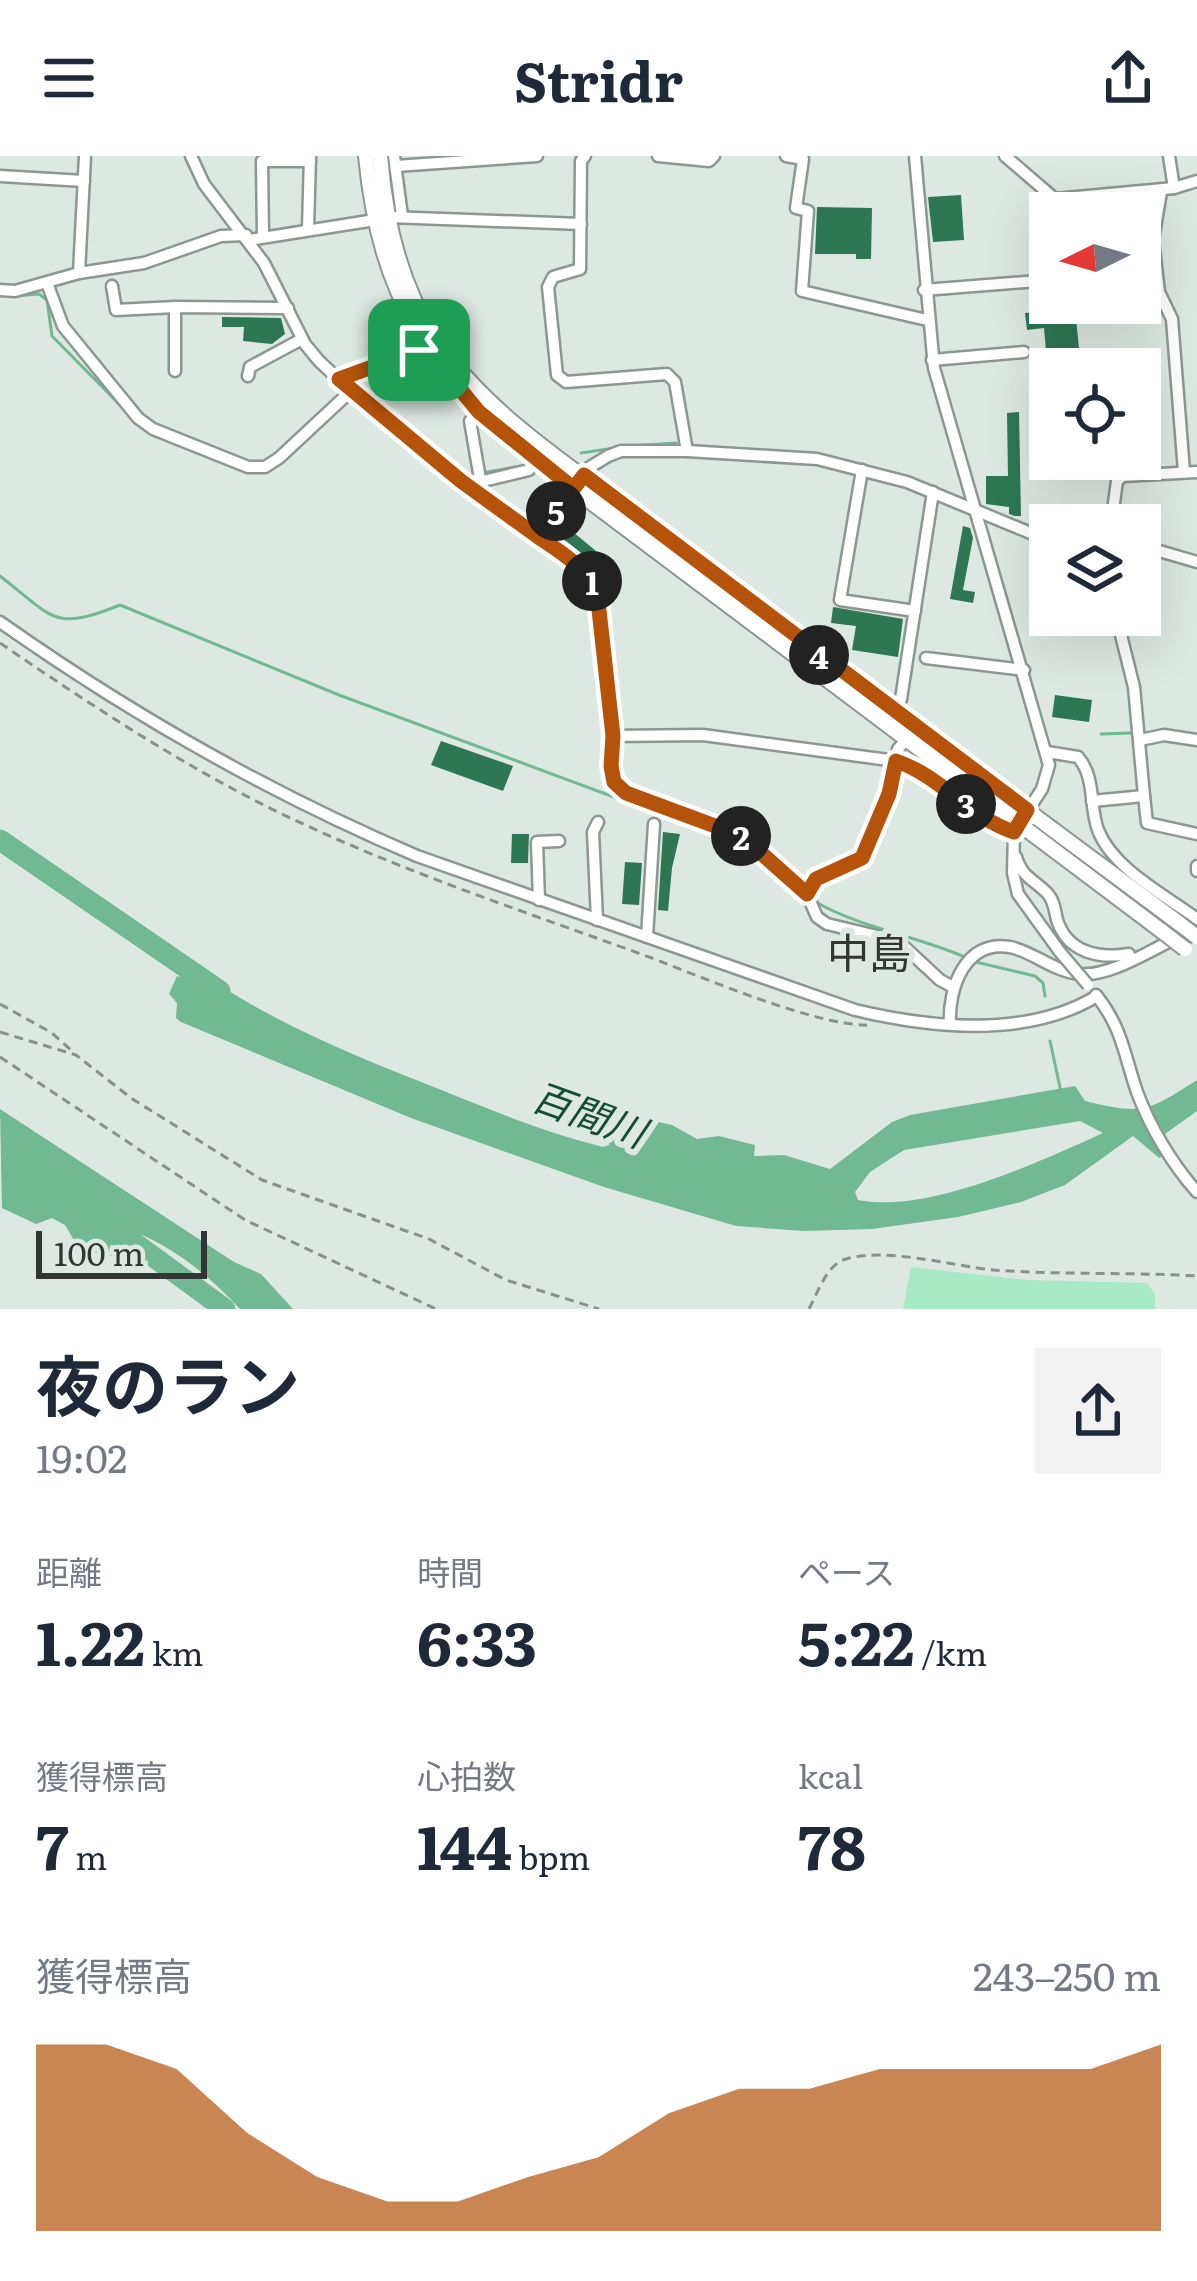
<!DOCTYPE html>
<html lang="ja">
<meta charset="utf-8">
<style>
body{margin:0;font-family:Literata,"Noto Sans JP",serif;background:#f2f2f3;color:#1f2937;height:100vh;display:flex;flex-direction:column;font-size:45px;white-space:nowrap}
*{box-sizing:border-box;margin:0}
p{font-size:39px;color:#747a83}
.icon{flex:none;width:66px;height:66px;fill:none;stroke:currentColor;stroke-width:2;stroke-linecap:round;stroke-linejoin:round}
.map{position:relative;height:1153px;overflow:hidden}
.details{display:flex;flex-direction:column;background:#fff;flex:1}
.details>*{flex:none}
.needle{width:78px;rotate:265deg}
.buttons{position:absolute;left:1029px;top:36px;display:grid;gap:24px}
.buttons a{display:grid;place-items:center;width:132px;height:132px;border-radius:0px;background:#fff;box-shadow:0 12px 48px #0002;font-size:60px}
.scale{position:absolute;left:36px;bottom:30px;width:171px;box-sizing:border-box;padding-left:12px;border:6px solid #313533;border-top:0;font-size:33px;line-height:42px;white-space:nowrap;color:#313533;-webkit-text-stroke:9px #dee8e2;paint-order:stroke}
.pin{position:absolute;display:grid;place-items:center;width:102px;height:102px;color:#fff;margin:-51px;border-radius:24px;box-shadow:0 6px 18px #0006}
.km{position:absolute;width:60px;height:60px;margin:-30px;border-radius:50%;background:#222;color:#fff;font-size:33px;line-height:60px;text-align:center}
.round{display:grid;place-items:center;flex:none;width:126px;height:126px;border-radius:0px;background:#f2f2f3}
.summary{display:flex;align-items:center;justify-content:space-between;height:204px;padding:0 36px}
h1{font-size:66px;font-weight:700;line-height:90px}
.stats{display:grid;grid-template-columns:repeat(3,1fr);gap:18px;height:204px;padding:12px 36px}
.stats div{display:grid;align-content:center}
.stats b{font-size:60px;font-weight:700}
.stats small{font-size:33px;font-weight:400}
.stats p{font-size:33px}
.chart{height:336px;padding:24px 36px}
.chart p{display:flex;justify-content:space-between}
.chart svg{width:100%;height:216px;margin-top:12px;fill:#b45309;opacity:.7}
header{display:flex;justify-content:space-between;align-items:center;height:156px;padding:0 36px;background:#fff;font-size:54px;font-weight:700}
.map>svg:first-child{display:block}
</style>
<header><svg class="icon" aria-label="menu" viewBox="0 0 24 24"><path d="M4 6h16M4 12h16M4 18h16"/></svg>Stridr<svg class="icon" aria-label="share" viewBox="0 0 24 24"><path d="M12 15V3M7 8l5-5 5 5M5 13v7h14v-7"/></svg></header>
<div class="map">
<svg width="1197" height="1153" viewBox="0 0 1197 1153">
<rect width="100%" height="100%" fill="#dee8e2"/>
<path fill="#a6e9c4" d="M911,1111L1027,1124L1147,1127L1155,1138V1153H903Z"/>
<g fill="#70b993" fill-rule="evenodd">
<path d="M201,817C275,868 355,900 439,933C493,955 547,977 603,991L609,989L608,965L613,956L672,969L697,983L719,980L755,989L754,1000L784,999L830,1013L892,966L910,959L1075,930L1085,945C1143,959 1147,956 1197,924V955L1165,978V999L1159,1002L1133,980L1065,1029L1021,1046L958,1061L872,1073L804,1075L736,1070L604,1031L411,962L181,866L176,862L177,847L169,838L177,820L192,824ZM1080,965L1103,977C1039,1006 927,1058 858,1044L855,1036L870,1016L904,994Z"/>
<path d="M0,953L234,1106L261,1118L293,1153H240C210,1120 170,1088 127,1073L123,1076L139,1113L107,1098L81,1096L65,1069L52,1062L36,1068L2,1052Z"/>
</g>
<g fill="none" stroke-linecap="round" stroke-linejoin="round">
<g stroke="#70b993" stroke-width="3">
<path d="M14,140L39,138L47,144L52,180L126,255"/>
<path d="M631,290L676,287"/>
<path d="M581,297L621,291"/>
<path d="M441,315L456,326"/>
<path d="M464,320L521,310"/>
<path d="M0,420C54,462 53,476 120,449L339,539L727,683L781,722"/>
<path d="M1101,578L1131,577"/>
<path d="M814,745C860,772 918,780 967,802"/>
<path d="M976,806L1035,820L1043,827L1045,840"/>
<path d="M1050,885L1061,936"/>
</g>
<g stroke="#70b993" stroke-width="21">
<path d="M0,684L220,835"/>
<path d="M103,1064L225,1153"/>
</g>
</g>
<g fill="#2d7755">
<path d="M961,39L964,84L933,86L928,41Z"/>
<path d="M817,51L872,52L871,103H856V98H815Z"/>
<path d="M1075,153L1079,192L1046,195L1044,172L1027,174L1025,157Z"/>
<path d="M222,161L281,162L285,178L272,188L243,185L244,171H222Z"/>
<path d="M1019,256L1021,360H1015L1009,358V351L986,348V320H1008L1007,257Z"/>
<path d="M963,370L970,372L973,382L963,434L975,436L973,447L950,443Z"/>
<path d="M567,371L596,395L589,403L559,382Z"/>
<path d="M833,451L903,463L898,501L852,494L856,470L831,467Z"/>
<path d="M1055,539L1092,544L1089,566L1052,561Z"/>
<path d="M441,585L513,610L503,635L431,609Z"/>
<path d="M663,676L680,678L672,712L668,755L658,754Z"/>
<path d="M512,678H529L528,707H511Z"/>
<path d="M625,706L642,707L639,749L622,748Z"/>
</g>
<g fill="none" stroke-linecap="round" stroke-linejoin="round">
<g stroke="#8d9791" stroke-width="15">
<g id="minor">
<path d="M191,0L204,28L264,107L305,188L319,205L375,257L466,329L582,410L592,423L598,444L614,625L625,637L741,680L807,738L817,761L827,768L898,785L940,824L953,831"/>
<path d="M394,0L402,60"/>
<path d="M585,0L581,5L580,113L553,121L548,131L557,219L566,226L667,218L675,226L687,295"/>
<path d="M658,0L709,5L714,0"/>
<path d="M786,0L803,3L796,52L808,55L802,135L927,164"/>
<path d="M915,0L934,212L1049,609L1042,633L1014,676L1013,717L1018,738L1060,796"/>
<path d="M1005,0L1055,43L1174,32L1169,0"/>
<path d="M396,10L537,0"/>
<path d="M0,20L84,25"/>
<path d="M1174,32L1197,25"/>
<path d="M1161,36L1153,84L1159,136L1172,163L1184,316"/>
<path d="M389,61L581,68"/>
<path d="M308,73L310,0"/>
<path d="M263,80L262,5H310"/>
<path d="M249,84L375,64"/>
<path d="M79,117L85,0"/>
<path d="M47,127L63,170L138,262L153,273L248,311H265L279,302L352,234"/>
<path d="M112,130L116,154L175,151"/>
<path d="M0,134L15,135L79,117L144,107L221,80L246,79"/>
<path d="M924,134L1050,124"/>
<path d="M932,204L1024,196"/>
<path d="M175,215V151L288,152"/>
<path d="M248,220L250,211L302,183"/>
<path d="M339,223L426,192"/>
<path d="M470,265L480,323"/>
<path d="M862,314L840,444L915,455"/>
<path d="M466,329L529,314"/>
<path d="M1111,369L1117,325L1123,320L1197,316"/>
<path d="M537,380L590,311L608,300L621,295H687L817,303L907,326L1050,385"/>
<path d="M1140,394H1156L1197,406"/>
<path d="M0,466C132,559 269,637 417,700L855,854C931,872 1028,882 1097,840"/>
<path d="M926,502L1024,514"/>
<path d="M893,555L901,543L933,336"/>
<path d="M612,580L703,579L896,605C941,620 970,662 1014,676"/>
<path d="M1140,584L1164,579L1197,584"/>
<path d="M1047,596L1078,601C1096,622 1089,650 1098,674C1113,713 1165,739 1197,763"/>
<path d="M1144,640L1147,667L1197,678"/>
<path d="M1092,645L1144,640L1134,531L1116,459"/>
<path d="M1016,701C1022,721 1033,723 1047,737C1054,744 1055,755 1057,764C1068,797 1099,803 1129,798"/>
<path d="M1197,710V715"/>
<path d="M807,738L816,723L862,702L889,638L898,593L906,584"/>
<path d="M539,744L537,686L559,685"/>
<path d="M597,764L593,676L598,666"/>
<path d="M647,781L654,668"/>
<path d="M1096,839C1122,871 1124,898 1137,936C1150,971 1172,1008 1197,1036"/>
<path d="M950,868C948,833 965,783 1010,791C1034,796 1054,816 1080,818C1110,821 1150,794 1177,782"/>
</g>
</g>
<g stroke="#8d9791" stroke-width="18">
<g id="major">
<path d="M366,0C380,144 431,217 539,307L1163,776"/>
<path d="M380,0C385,62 400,129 435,182C492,267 596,327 676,389C843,517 1011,643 1180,768"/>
</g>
</g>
<g stroke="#89908c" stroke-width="3" stroke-dasharray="9 6" stroke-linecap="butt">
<path d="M0,487C91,549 183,610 282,658C400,715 526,756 649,801C702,821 813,869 867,869"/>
<path d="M0,848L52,877L73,896"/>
<path d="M0,876L76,899L131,942L262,1024L429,1083L506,1124L599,1153"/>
<path d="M0,901L245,1064L436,1153"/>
<path d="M809,1153C818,1136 827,1108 846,1103C886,1091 952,1110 994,1114C1061,1119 1129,1116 1197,1120"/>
</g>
<use href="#minor" stroke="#fff" stroke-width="10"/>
<use href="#major" stroke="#fff" stroke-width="14"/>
<g stroke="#8d9791" stroke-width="15" stroke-linecap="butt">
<path id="minor-bridge" d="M1060,796L1088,829"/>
</g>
<g stroke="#8d9791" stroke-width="18" stroke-linecap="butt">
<g id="major-bridge">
<path d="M1180,768L1197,781"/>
<path d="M1163,776L1185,793"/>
</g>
</g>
<use href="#minor-bridge" stroke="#fff" stroke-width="10"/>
<use href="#major-bridge" stroke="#fff" stroke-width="14"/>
</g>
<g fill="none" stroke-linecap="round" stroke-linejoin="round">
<g stroke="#fff" stroke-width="24">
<path id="route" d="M419,194L426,192L479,256L573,332L537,380C565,399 588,411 598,445L613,580L611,610L614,626L626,637L742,680L807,738L816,723L862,702L889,638L896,605C941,620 970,662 1014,676L1027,654L584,319L537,380L461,325L339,223L419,194"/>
</g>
<use href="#route" stroke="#b45309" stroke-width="15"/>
</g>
<g text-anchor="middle" stroke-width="12" stroke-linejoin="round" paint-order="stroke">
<g font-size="39" font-style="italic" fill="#134d33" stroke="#dee8e2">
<text transform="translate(589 959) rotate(20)" y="14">百間川</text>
</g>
<g font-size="42" fill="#313533" stroke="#dee8e2">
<text x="869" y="813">中島</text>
</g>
</g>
</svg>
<div class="buttons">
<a><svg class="needle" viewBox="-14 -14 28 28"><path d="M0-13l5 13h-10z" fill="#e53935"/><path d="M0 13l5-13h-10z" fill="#747a83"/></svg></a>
<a><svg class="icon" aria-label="locate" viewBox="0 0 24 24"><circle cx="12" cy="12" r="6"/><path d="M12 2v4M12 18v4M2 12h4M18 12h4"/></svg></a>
<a><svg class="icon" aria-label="layers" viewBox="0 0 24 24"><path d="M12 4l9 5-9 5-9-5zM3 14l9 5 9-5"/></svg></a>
</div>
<div class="scale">100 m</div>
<div class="pin" style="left:419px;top:194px;background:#1e9e55"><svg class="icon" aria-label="arrive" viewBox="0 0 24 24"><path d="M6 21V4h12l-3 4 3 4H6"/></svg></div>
<b class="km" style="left:592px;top:425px">1</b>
<b class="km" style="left:741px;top:680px">2</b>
<b class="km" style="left:966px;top:648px">3</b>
<b class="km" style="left:819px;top:499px">4</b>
<b class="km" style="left:556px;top:355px">5</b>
</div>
<section class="details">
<div class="summary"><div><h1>夜のラン</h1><p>19:02</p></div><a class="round"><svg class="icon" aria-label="share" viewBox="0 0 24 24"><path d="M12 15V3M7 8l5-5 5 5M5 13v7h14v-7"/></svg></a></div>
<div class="stats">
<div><p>距離</p><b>1.22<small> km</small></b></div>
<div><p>時間</p><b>6:33</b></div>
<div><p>ペース</p><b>5:22<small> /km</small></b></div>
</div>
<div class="stats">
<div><p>獲得標高</p><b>7<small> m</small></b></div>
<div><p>心拍数</p><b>144<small> bpm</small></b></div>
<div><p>kcal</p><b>78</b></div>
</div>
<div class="chart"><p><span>獲得標高</span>243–250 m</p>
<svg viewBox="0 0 160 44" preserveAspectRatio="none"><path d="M0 44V6L10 6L20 11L30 24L40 33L50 38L60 38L70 33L80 29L90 20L100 15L110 15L120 11L130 11L140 11L150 11L160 6V44z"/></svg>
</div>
</section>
